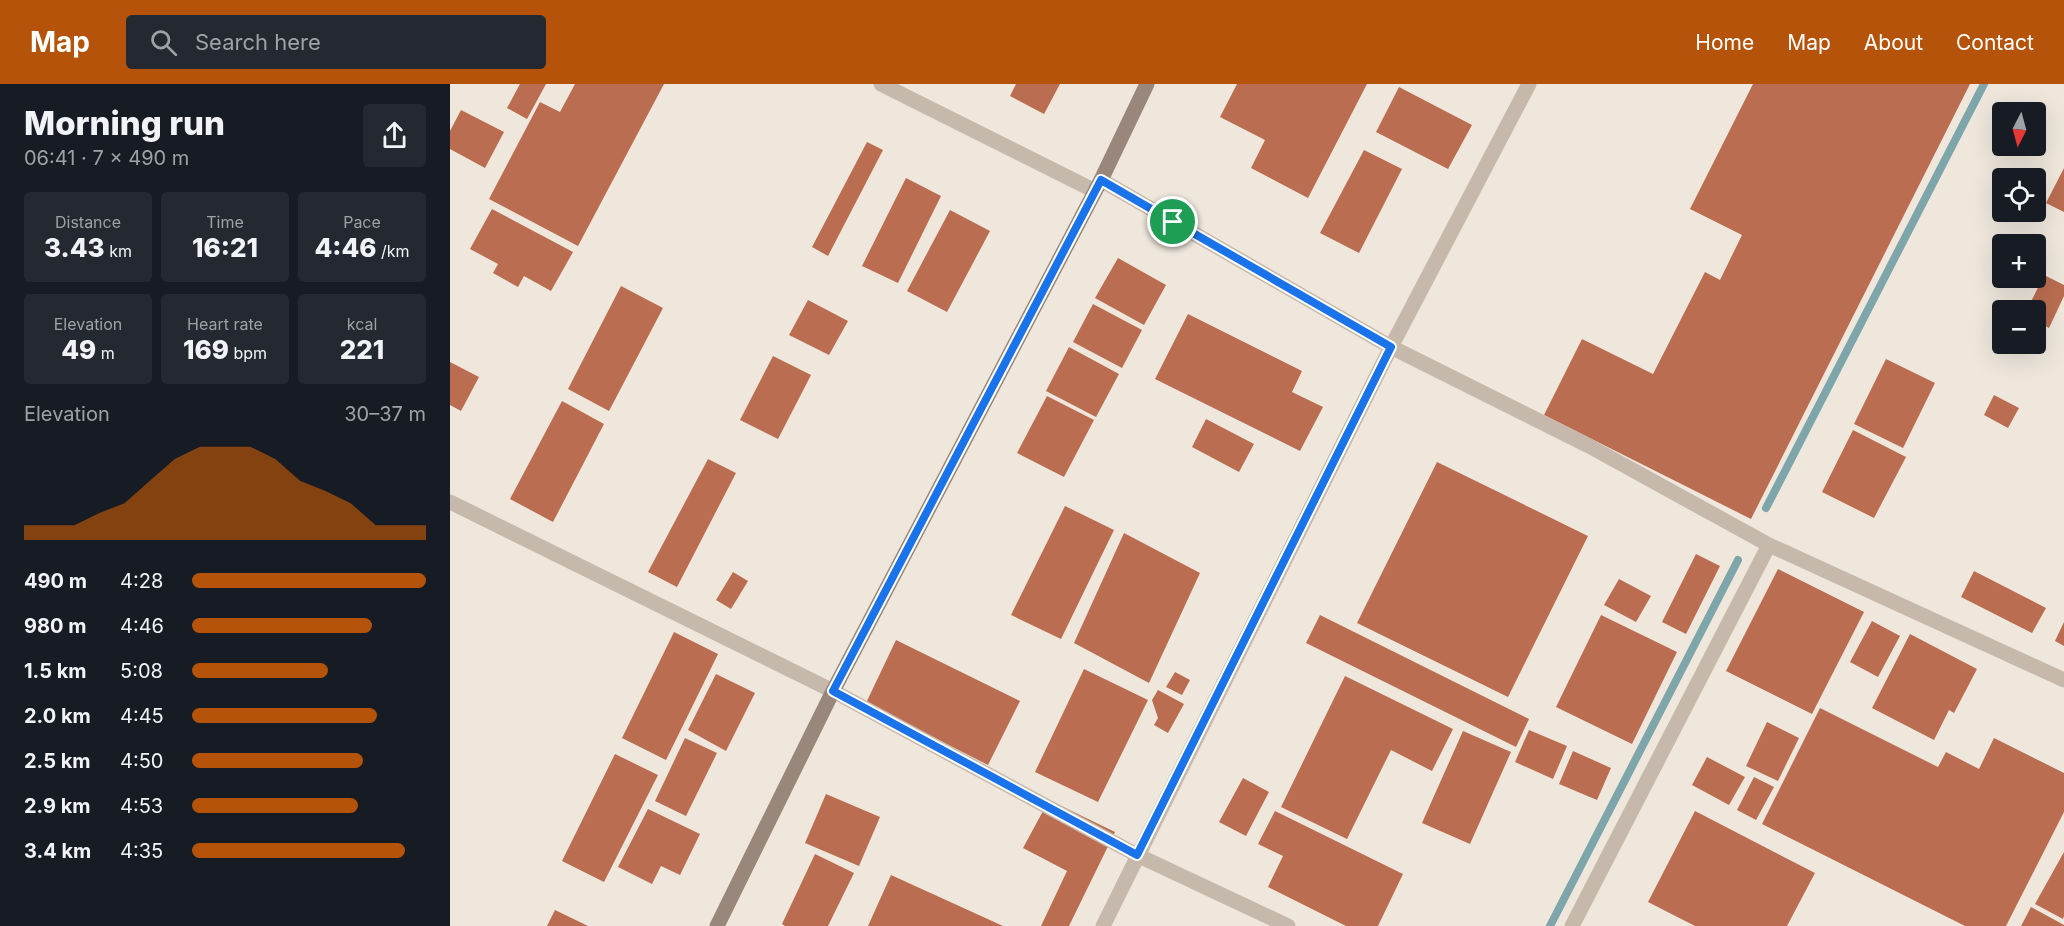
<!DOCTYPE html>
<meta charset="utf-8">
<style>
body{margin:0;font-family:Inter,sans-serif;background:#242831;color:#f1f3f6;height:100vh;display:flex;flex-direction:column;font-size:22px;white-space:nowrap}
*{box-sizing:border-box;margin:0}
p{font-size:20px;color:#9ea1a6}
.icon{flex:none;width:33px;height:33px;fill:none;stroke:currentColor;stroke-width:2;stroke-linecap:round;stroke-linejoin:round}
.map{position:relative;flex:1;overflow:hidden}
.sheet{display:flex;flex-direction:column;background:#171b24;width:450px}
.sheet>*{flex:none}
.needle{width:39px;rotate:186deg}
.buttons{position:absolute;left:1542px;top:18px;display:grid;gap:12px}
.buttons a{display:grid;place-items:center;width:54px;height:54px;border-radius:6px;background:#171b24;box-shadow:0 6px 24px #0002;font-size:30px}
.pin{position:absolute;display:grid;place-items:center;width:51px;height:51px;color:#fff;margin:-26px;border:3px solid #fff;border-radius:50%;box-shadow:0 2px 6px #0007}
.round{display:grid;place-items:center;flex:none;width:63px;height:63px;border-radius:6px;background:#242831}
.head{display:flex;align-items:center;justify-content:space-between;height:102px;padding:0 24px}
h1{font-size:33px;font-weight:800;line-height:45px}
.stats{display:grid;grid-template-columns:repeat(3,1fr);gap:9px;height:102px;padding:6px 24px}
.stats div{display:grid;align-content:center;border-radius:6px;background:#242831;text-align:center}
.stats b{font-size:26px;font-weight:800}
.stats small{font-size:16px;font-weight:400}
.stats p{font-size:16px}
.chart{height:168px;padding:12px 24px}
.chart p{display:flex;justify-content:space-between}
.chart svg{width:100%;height:108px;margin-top:6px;fill:#b45309;opacity:.7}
ul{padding:0 24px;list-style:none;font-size:20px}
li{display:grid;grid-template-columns:96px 72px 1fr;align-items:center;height:45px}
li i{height:15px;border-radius:8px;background:#b45309}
header{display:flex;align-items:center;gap:36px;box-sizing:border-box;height:84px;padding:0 30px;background:#b45309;color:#fff}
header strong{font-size:28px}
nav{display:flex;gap:33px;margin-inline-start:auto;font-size:21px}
.search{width:420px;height:54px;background:#242831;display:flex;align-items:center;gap:15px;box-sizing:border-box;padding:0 21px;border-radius:6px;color:#9ea1a6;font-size:22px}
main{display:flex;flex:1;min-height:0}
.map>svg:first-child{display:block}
</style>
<header>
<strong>Map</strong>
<div class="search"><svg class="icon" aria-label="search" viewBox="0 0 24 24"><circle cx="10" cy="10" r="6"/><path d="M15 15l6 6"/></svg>Search here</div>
<nav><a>Home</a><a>Map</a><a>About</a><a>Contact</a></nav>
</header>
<main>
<section class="sheet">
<div class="head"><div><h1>Morning run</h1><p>06:41 · 7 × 490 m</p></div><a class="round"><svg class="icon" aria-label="share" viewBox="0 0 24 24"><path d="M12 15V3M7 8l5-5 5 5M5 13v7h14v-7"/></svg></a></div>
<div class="stats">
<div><p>Distance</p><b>3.43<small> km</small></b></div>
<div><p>Time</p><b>16:21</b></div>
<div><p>Pace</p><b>4:46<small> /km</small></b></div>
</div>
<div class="stats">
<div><p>Elevation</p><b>49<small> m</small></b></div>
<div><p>Heart rate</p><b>169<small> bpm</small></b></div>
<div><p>kcal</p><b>221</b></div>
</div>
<div class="chart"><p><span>Elevation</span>30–37 m</p>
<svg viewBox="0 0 160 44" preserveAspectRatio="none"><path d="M0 44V38L10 38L20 38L30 33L40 29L50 20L60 11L70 6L80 6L90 6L100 11L110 20L120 24L130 29L140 38L150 38L160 38V44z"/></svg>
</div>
<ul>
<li><b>490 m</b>4:28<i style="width:100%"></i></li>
<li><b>980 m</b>4:46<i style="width:77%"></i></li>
<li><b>1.5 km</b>5:08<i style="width:58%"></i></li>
<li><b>2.0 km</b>4:45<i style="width:79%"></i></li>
<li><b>2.5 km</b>4:50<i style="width:73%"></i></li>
<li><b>2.9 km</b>4:53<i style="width:71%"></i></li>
<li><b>3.4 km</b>4:35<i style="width:91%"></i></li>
</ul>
</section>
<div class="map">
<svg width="1614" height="842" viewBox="0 0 1614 842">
<rect width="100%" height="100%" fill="#efe7dc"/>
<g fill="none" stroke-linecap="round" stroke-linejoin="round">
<g stroke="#7ea6aa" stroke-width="8">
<path d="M1316,424L1534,0"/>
<path d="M1100,842L1288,476"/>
</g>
</g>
<g fill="#ba6d50">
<path d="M70,0H96L77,35L57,24Z"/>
<path d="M125,0H214L128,162L39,115L90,18L110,28Z"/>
<path d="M566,0H610L594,30L560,12Z"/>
<path d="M787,0H917L858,114L801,84L815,56L770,33Z"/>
<path d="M1303,0H1520L1301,435L1094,331L1132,255L1203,290L1255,188L1270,196L1292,151L1240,125Z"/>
<path d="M949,3L1022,41L998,85L926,48Z"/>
<path d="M11,26L54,48L35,84L0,65V47Z"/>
<path d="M417,58L433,66L378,172L362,163Z"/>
<path d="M914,66L952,85L909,169L870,149Z"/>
<path d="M1614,84V128L1596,119Z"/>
<path d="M456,94L491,112L448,199L412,182Z"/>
<path d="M42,125L123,168L101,207L74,192L68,203L43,189L48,180L20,165Z"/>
<path d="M500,126L540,147L497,228L457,207Z"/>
<path d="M668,174L716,201L694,241L645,214Z"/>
<path d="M1594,191L1614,201V212L1599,244L1586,237V226H1577Z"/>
<path d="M171,202L213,224L159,327L118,305Z"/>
<path d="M358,216L398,237L379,271L339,251Z"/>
<path d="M643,220L692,246L672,284L623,258Z"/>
<path d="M738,230L852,287L842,308L873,323L850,367L705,295Z"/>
<path d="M619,263L669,290L646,333L596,307Z"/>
<path d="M323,272L361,291L328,355L290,336Z"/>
<path d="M1436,275L1485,299L1453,364L1404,340Z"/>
<path d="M0,278L29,293L11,327L0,321Z"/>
<path d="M1544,311L1569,324L1558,344L1534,331Z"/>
<path d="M597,312L644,336L614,393L567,369Z"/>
<path d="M112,317L154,340L103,438L60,415Z"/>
<path d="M756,335L804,360L789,388L742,363Z"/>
<path d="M1403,346L1456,373L1424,434L1372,408Z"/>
<path d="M258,375L286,389L227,503L198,488Z"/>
<path d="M987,378L1138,452L1058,613L907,539Z"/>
<path d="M615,422L664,446L611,555L561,531Z"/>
<path d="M674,449L750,489L699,599L624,559Z"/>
<path d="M1246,470L1270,482L1236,550L1212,538Z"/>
<path d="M1328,485L1414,528L1362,630L1276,587Z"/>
<path d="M1524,487L1596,524L1582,549L1511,513Z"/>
<path d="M283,488L298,497L281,525L266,516Z"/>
<path d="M1169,495L1201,512L1186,538L1154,521Z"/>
<path d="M870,531L1079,635L1066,663L856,559Z"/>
<path d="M1151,531L1227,568L1182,660L1106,623Z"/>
<path d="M1422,537L1450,552L1428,593L1400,578Z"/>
<path d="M1614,538V562L1605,557Z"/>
<path d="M224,548L268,570L216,676L172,654Z"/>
<path d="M1460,550L1527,585L1504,629L1499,626L1484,656L1422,624Z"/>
<path d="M446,556L570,617L538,681L416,619Z"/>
<path d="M634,585L698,616L648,718L585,688Z"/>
<path d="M725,588L740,596L732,611L716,603Z"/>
<path d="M266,590L305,609L276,667L238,646Z"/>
<path d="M895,592L1003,645L982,687L941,666L897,755L831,723Z"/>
<path d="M708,606L734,620L718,649L704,641L708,634L702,616Z"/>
<path d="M1370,624L1488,683L1496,668L1529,685L1544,654L1614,689V728L1556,842H1515L1312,740Z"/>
<path d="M1317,638L1349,654L1328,697L1296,682Z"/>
<path d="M1079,646L1117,662L1103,695L1065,678Z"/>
<path d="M1013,647L1061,668L1020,760L972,739Z"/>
<path d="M235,654L267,669L236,732L205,717Z"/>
<path d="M1123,667L1161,684L1147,716L1109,700Z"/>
<path d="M165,670L208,691L154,798L112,777Z"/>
<path d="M1257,673L1295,693L1279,721L1242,701Z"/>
<path d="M1304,693L1324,703L1306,736L1287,726Z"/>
<path d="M793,694L819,708L796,752L769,738Z"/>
<path d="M376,710L430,733L409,782L355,759Z"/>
<path d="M599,716L665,748L619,842H591L617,787L573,764Z"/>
<path d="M198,725L250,750L230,791L211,782L202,800L168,783Z"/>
<path d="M825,727L953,790L928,842H896L818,803L833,772L808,760Z"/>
<path d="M1245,727L1365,789L1337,842H1245L1198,818Z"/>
<path d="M1614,768V832L1613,835L1585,820Z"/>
<path d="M365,770L404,789L378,842H335L332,840Z"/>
<path d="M441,791L553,842H418Z"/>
<path d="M1581,823L1614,841V842H1571Z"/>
<path d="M105,826L138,842H97Z"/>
</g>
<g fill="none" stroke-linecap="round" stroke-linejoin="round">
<g stroke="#c6b8aa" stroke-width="15">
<path d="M431,0L645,107"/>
<path d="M651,96L941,263L1139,362L1319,461L1614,596"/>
<path d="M0,418L383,607L687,771L838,842"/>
<path d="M653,842L941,263L1079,0"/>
<path d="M1122,842L1319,461"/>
</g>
<path stroke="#9a877b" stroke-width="15" d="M267,842L383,607L651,96L697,0"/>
</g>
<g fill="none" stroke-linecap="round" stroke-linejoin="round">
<g stroke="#fff" stroke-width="12">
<path id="route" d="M651,96L941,263L687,771L383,607Z"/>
</g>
<use href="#route" stroke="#1a73e8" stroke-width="8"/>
</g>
</svg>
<div class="buttons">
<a><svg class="needle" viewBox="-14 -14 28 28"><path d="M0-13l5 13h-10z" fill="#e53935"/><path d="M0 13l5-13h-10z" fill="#9ea1a6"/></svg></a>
<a><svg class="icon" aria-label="locate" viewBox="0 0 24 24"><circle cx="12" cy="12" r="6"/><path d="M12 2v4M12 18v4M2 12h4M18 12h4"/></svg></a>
<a>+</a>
<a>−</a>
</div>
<div class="pin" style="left:723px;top:138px;background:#1e9e55"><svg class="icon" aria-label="arrive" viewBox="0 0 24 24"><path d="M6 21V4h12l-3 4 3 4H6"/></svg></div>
</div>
</main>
